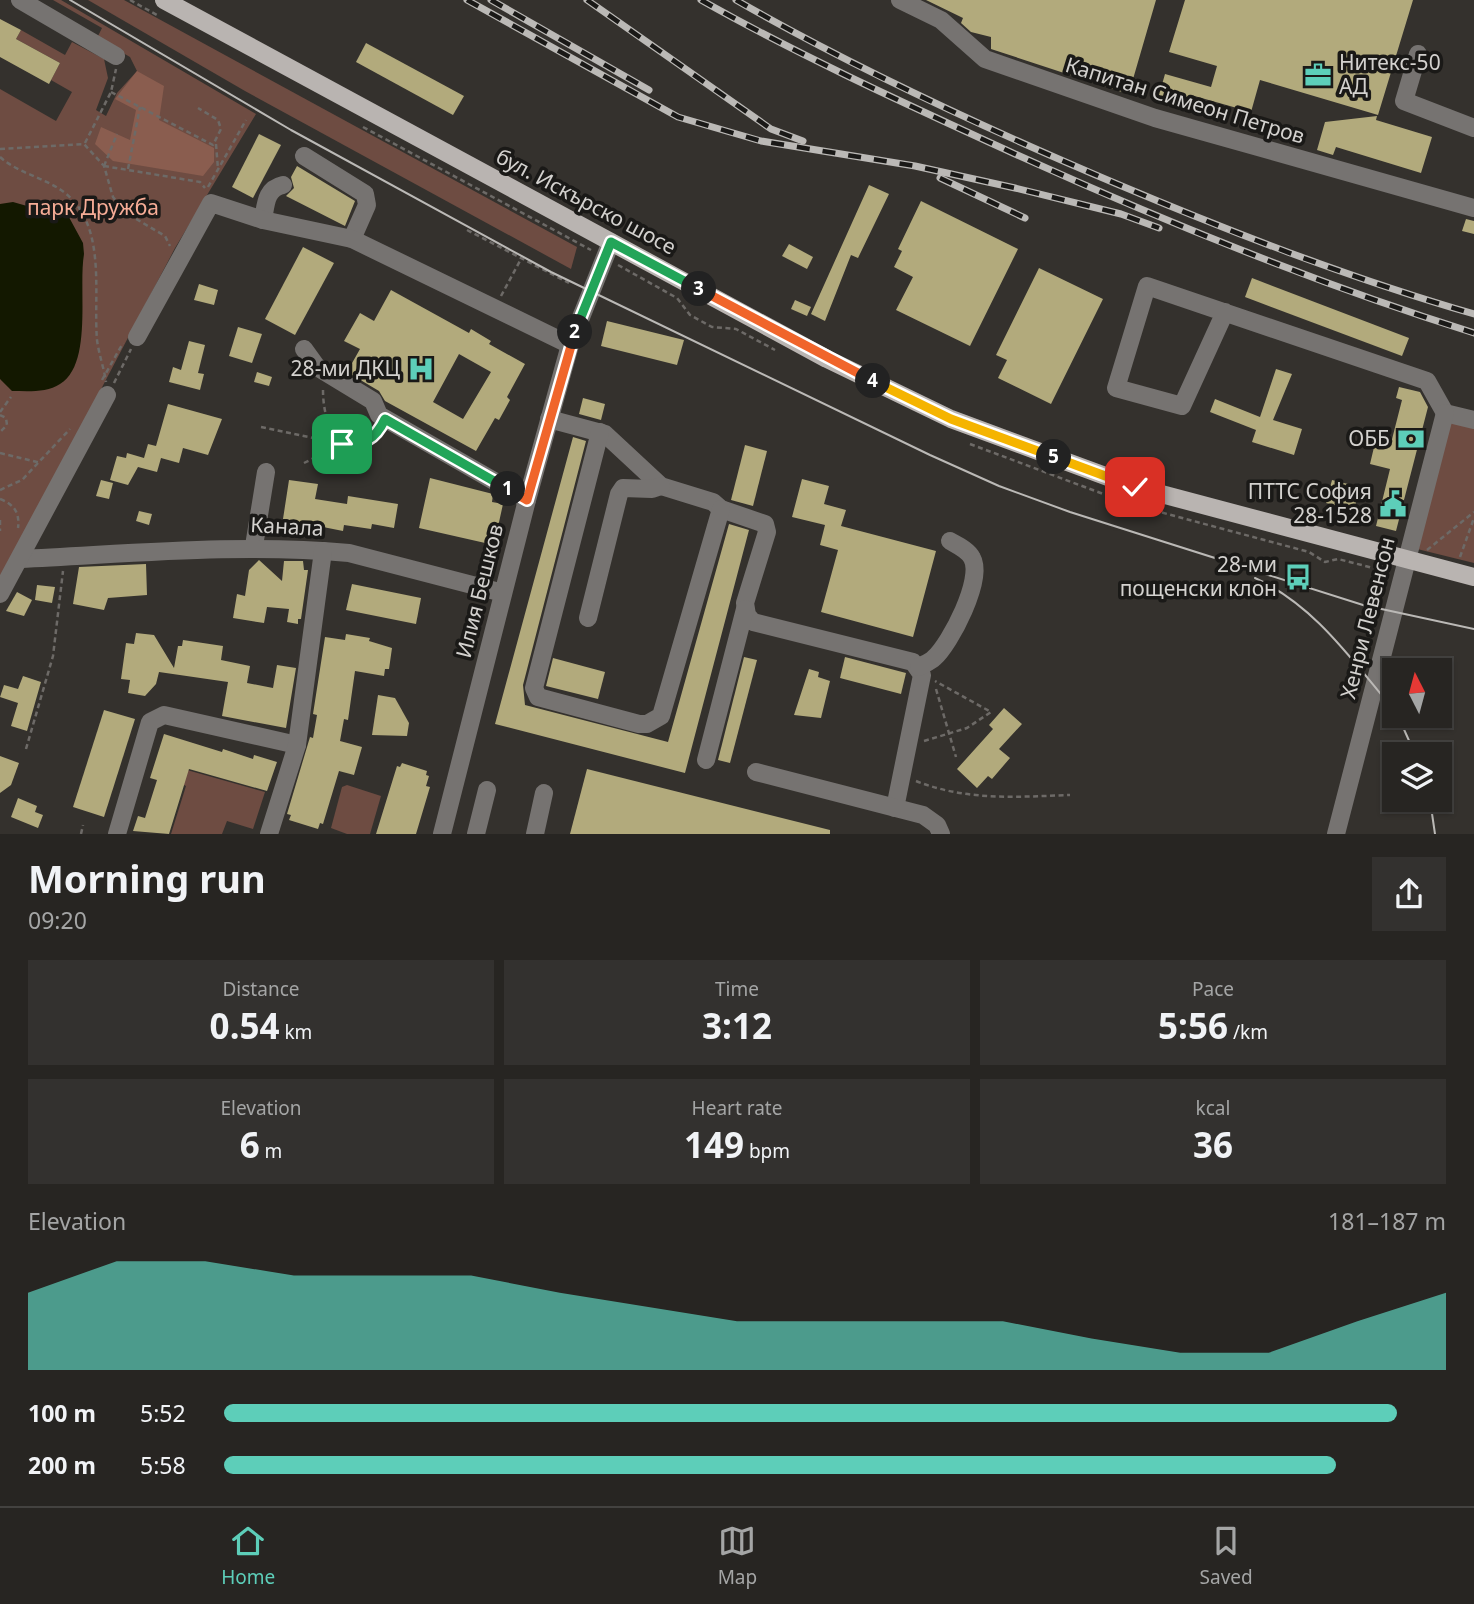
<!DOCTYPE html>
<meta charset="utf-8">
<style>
body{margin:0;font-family:"Noto Sans",sans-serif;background:#33312f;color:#f1f3f6;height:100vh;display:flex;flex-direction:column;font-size:26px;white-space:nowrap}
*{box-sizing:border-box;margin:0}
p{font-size:23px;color:#a4a5a5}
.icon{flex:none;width:38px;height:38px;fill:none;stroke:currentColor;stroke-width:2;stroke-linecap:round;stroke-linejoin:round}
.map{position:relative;height:834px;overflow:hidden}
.details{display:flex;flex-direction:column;background:#272522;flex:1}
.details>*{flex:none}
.needle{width:46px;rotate:354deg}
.fabs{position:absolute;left:1382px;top:658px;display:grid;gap:14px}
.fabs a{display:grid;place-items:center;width:70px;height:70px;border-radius:0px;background:#272522;box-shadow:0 2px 5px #0004,0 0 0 2px #434240;font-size:35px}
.pin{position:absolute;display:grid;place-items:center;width:60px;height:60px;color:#fff;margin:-30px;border-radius:14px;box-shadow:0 4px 10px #0006}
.km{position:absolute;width:35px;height:35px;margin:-18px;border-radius:50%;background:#222;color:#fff;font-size:19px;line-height:35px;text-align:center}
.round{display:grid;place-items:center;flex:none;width:74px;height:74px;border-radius:0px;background:#33312f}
.summary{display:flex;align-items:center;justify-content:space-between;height:119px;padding:0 28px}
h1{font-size:38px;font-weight:700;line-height:52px}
.metrics{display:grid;grid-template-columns:repeat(3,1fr);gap:10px;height:119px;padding:7px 28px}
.metrics div{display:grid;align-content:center;border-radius:0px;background:#33312f;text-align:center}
.metrics b{font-size:35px;font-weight:700}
.metrics small{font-size:19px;font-weight:400}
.metrics p{font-size:19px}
.chart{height:196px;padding:14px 28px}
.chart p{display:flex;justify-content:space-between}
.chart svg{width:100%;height:126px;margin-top:7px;fill:#5dceb9;opacity:.7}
ul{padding:0 28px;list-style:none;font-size:23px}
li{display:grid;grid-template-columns:112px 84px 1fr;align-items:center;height:52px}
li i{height:18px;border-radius:9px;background:#5dceb9}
.dock{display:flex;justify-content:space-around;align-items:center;height:98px;border-top:2px solid #434240;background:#272522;font-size:19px;color:#a4a5a5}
.dock a{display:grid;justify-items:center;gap:4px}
.dock .current{color:#5dceb9}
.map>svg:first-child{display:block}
</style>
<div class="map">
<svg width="1474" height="834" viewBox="0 0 1474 834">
<rect width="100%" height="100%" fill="#34312d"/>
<g fill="#6e4c42">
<path d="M53,0H61L256,114L175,248L0,582V89L56,121L72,92L51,80L60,63L16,39L21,30L65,55L72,42L104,59L108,78L96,110L106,116L117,93L137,71L130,57L97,38L102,28Z"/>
<path d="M88,0H124L577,247L571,269L245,91Z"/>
<path d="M1445,413L1474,420V563L1409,547Z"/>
<path d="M187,770L265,792L253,829L227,821L222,834H171L186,786L182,784Z"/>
<path d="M347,785L381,796L370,834H347L331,828L342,787Z"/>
</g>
<path fill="#8a5d4f" d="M137,71L164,86L159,120L214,148V162L203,176L113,161L95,144L101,127L130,140L136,110L115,99Z"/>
<path fill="#131800" d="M13,202L34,208L50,203L64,208L83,243L84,254C78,289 93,364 60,384C47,393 27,391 12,391L0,379V204Z"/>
<g fill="#b2aa7c" fill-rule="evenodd">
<path d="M926,0H1156L1131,86L1127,85L1125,93L991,49V37L971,32L961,23L963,18Z"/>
<path d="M1185,0H1413L1378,115L1260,80L1251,112L1191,95L1189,103L1159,95L1165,74L1211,87L1217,66L1169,52Z"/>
<path d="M0,19L21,30L16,39L60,63L49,84L0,57Z"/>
<path d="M366,43L464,96L453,115L356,62Z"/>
<path d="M1377,116L1376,120L1432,137L1421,173L1336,147L1333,155L1317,150L1325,122Z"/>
<path d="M259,134L281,145L253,198L232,187Z"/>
<path d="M297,166L355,201L345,226L286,196L294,188L291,177Z"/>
<path d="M869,185L889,194L858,258L851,255L825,321L811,314Z"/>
<path d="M921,201L1018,249L970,346L896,310L913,277L894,267L902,251L898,249Z"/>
<path d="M1466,219L1474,221V234L1462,231Z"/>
<path d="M789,244L813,257L807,269L782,256Z"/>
<path d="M303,247L334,263L295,335L265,319Z"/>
<path d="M1039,268L1103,299L1051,404L998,378L1007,360L996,355Z"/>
<path d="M1252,278L1409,338L1402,356L1245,297Z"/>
<path d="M199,284L218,290L214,305L194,300Z"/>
<path d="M391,290L469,333L471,329L491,341L489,344L525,364L507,397L510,400L504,411L499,420L495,418L476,451L385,401L379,391L347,372L360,349L344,341L360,313L374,321ZM459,354L491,372L463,419L433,402Z"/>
<path d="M795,300L811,307L807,316L791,309Z"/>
<path d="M607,321L684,340L677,365L601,346Z"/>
<path d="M238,327L262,334L252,363L229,356Z"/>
<path d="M189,341L205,345L198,373L204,374L200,390L169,382L173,367L181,370Z"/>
<path d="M1276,369L1292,374L1273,420L1302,429L1294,455L1252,442L1256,430L1210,412L1215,399L1260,417Z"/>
<path d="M257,372L272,377L269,386L254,382Z"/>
<path d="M1399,387L1420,392L1428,407L1396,531L1376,526L1390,469L1370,464L1375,443L1390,447L1402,400L1396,398Z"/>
<path d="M583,398L605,404L601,420L579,414Z"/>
<path d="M168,404L222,419L208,455L183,448L179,463L161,458L157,472L138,467L128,485L110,480L117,456L126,458L127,453L144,458L148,444L156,446Z"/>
<path d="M573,437L586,441L523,685L525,705L668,742L729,524L749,530L685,773L495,724Z"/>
<path d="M745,445L767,451L753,506L731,500Z"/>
<path d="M430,478L493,494L492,502L503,504L494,545L419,528Z"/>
<path d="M802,479L829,486L824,504L846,510L841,526L936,551L913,637L821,612L838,550L820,545L825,525L792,517Z"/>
<path d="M101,480L113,483L109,499L96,496Z"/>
<path d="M289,480L318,484L315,499L347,504L348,496L398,504L394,528L372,524L371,529L344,525L343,531L283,519Z"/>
<path d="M1332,480L1360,487L1354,510L1326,503Z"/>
<path d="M139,511L152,514L149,525L136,521Z"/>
<path d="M259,560L282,581L284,561H303L304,570H308L301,619H298V624L287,622L289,609L267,607L264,623L233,618L237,594L245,596L249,570Z"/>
<path d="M146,564L147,595L108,598L104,610L73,604L79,567Z"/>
<path d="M352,584L421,598L416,624L346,610Z"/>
<path d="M37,585L55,587L52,603L35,600Z"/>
<path d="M17,592L32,600L24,616L6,611Z"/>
<path d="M136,633L154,635L174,668L178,646H182L183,640L223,646L221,660L250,666L247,683L273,688L277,665L296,668L286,728L222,716L228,682L159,672L156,684L145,696L128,693L130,680L121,679L126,643L134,644Z"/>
<path d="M346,634L370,638L369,641L392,648L389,669H385L384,676L355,671L348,720L344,719L340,741L362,747L354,775L339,771L323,824L320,823L318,829L289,820L291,815L287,814L310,737L313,738L317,715L313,714L325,637L345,640Z"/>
<path d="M744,657L757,660L730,763L718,760Z"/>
<path d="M845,657L906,673L901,694L840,678Z"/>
<path d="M553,658L605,672L598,699L546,686Z"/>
<path d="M809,669L819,672L818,677L830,681L821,718L794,715Z"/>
<path d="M23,676L41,682L27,731L11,726L18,703L0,697L4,685L18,689Z"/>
<path d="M378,695L395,698L409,723L407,736L372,735Z"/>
<path d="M1004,708L1022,724L999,749L1010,758L992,779L988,776L977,788L957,769L993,729L989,725Z"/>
<path d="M104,710L135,719L104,817L73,807Z"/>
<path d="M164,734L222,752L223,749L253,759L254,755L277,762L267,791L189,769L169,834L133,831L138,816L145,818L157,780L150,778Z"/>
<path d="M0,756L19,763L11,785L0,793Z"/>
<path d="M402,763L427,771L426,775L429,776L426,786L430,787L416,834H376L397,766L400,767Z"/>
<path d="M587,769L830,830V834H570Z"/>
<path d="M18,798L37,806L35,812L43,815L38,828L11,817Z"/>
</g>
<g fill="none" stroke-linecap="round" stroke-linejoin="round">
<g stroke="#6d6a67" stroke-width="2.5" stroke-dasharray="5 3.5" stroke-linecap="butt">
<path d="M130,0L157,15"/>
<path d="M111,92L213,145L221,129L218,120L198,108"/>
<path d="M363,127L591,250"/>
<path d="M85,143L111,92L116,69"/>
<path d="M216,144L218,169"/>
<path d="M0,149L84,144L104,166L113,197L126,213L165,236L170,246"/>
<path d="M0,157C18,173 42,177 61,190C108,222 93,292 97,340C99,355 104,368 106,382"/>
<path d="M104,166L200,182L205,188"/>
<path d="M104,166L117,134"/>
<path d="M128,169L140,107"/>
<path d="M208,187L246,120"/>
<path d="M467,230L569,283"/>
<path d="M618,265L677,298L690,315L712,327L736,329L775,350"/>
<path d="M501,296L521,259"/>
<path d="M102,380L123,343"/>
<path d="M114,383L131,349"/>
<path d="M323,390C323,410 328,430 342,444L369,442L379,431"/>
<path d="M0,412L11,397"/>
<path d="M0,415L6,418L7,425L0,432"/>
<path d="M261,427L342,444"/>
<path d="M970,444L1130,504L1309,552L1325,562L1338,559L1389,572"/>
<path d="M0,453L41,463"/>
<path d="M304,463L342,444"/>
<path d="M0,490L22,480L70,429"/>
<path d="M0,499C14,504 20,513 18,528"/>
<path d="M0,520V531"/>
<path d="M1427,550L1474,512"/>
<path d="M1460,557L1474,518"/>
<path d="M936,689L956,757"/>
<path d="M924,741L967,728L991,712L935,681"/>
<path d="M26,749L53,656L63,571"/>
<path d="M916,781C966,801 1017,797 1070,795"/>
<path d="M81,834L83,825"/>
</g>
<g stroke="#767371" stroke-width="18">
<path d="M20,0L116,56"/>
<path d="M900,0L941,20L985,59L1155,118L1474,208"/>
<path d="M1418,54L1404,101L1474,128"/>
<path d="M304,156L365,194L367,205L352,239"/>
<path d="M263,220C266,205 265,189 283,185"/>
<path d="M1225,312L1182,406L1116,388L1147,286L1427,381L1445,413L1474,420"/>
<path d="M137,337L211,203L263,220L352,239L570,345"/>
<path d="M304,349L317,367L373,401L379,415L527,500"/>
<path d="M549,419L605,434L661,486L713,502L721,509L765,524L767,532L745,603L747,615L753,622L913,662L922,675L895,808"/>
<path d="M600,432L534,688L538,697L639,724H647L661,716L721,509"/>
<path d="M254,546L266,472"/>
<path d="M20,559C130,554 238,543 349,553L503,593"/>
<path d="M0,594L107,395"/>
<path d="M588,618L619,494L623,488L652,489L661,486"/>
<path d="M919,667C924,664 930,662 934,658C950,644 984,579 972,558C968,550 957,545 950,541"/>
<path d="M706,760L745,609"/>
<path d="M756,772L923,815L937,825L941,834"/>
<path d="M117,834L150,722L164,715L297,745"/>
<path d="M269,834L297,745L323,551"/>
<path d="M442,834L527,500L570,345L611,242"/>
<path d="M476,834L487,790"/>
<path d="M535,834L544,793"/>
<path d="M1336,834L1445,413"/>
</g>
<path stroke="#b9b4b1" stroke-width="18" d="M164,0L827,359L951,419L1135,487L1474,577"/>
<g stroke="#bbb9b6" stroke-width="2">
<path d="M70,0L291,130L551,272L930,455L999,486L1070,512L1363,605L1474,629"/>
<path d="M1255,578C1316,606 1353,662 1395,711"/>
<path d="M1398,716L1415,754"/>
<path d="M1430,800L1435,834"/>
</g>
<g stroke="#bbb9b6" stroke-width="7">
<g id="rail">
<path d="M467,0L678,117L761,141L915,166L1015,188L1121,214L1159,228"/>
<path d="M491,0L649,90"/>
<path d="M587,0L771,129L803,141"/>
<path d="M701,0C795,53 893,98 991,143C1148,215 1309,281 1474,333"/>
<path d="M736,0C858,70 987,129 1117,184C1233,233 1352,279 1474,314"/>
<path d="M940,178L1025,218"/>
</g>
</g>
<use href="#rail" stroke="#1a1917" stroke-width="4.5" stroke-dasharray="13" stroke-linecap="butt"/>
</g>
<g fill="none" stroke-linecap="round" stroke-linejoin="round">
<g stroke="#fff" stroke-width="14">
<path id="split-1" d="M342,444C365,444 375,440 385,419L508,489"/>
</g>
<g stroke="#fff" stroke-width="14">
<path id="split-2" d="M508,489L527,500L575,332"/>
</g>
<g stroke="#fff" stroke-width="14">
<path id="split-3" d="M575,332L611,242L699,289"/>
</g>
<g stroke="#fff" stroke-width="14">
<path id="split-4" d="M699,289L873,381"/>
</g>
<g stroke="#fff" stroke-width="14">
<path id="split-5" d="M873,381L951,419L1054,457"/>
</g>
<g stroke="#fff" stroke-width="14">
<path id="split-6" d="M1054,457L1135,487"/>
</g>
<use href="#split-1" stroke="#22a559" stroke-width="9"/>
<use href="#split-2" stroke="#f0652b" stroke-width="9"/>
<use href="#split-3" stroke="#22a559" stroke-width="9"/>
<use href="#split-4" stroke="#f0652b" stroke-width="9"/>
<use href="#split-5" stroke="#f5b400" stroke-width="9"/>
<use href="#split-6" stroke="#f5b400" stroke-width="9"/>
</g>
<defs>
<g id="office-bare" transform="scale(2.1)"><path d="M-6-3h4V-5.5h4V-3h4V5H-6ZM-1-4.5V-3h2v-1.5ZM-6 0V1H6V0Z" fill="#5dceb9" stroke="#1a1917" stroke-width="2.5" paint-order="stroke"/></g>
<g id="hospital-bare" transform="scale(2.1)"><path d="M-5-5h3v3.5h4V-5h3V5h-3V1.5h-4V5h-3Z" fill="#5dceb9" stroke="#1a1917" stroke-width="2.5" paint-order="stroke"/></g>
<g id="bank-bare" transform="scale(2.1)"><path d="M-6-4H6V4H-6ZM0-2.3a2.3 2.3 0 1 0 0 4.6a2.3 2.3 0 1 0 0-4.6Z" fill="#5dceb9" stroke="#1a1917" stroke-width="2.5" paint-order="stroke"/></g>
<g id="civic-bare" transform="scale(2.1)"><path d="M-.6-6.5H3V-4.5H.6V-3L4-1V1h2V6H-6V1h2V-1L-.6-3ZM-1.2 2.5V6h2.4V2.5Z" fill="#5dceb9" stroke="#1a1917" stroke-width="2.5" paint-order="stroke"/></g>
<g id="bus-bare" transform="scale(2.1)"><path d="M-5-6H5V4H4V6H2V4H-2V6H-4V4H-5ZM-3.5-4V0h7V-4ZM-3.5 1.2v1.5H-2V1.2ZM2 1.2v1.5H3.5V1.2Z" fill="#5dceb9" stroke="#1a1917" stroke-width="2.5" paint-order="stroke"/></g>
</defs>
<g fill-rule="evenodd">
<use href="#office-bare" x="1318" y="75"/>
<use href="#hospital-bare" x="421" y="369"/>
<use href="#bank-bare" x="1411" y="439"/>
<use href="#civic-bare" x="1393" y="504"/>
<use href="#bus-bare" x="1298" y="577"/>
</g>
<g text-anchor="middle" stroke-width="7" stroke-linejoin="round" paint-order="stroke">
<g font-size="21" fill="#d3d1ce" stroke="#1a1917" text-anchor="end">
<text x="1339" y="70" text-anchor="start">Нитекс-50<tspan x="1339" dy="24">АД</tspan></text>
<text x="400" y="376">28-ми ДКЦ</text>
<text x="1390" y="446">ОББ</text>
<text x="1372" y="499">ПТТС София<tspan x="1372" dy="24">28-1528</tspan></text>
<text x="1277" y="572">28-ми<tspan x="1277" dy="24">пощенски клон</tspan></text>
</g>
<g font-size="21" fill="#d3d1ce" stroke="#1a1917">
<text transform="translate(1185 101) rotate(17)" y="7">Капитан Симеон Петров</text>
<text transform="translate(586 202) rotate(28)" y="7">бул. Искърско шосе</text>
<text transform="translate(287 527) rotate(3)" y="7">Канала</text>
<text transform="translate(480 591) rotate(-76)" y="7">Илия Бешков</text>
<text transform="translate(1368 618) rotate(-76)" y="7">Хенри Левенсон</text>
</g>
<g font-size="21" fill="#f7ad97" stroke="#1a1917">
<text x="93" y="215">парк Дружба</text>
</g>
</g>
</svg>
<div class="fabs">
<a><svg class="needle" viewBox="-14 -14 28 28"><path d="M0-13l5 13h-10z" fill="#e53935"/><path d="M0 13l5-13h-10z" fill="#a4a5a5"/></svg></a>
<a><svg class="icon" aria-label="layers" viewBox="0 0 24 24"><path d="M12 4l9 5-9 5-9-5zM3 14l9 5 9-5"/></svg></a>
</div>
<div class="pin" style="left:342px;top:444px;background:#1e9e55"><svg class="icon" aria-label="arrive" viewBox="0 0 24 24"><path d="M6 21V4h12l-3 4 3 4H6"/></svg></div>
<div class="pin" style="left:1135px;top:487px;background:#d93025"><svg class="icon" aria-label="check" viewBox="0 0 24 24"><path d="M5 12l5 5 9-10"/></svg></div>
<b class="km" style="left:508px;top:489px">1</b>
<b class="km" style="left:575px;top:332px">2</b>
<b class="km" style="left:699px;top:289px">3</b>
<b class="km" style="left:873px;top:381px">4</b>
<b class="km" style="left:1054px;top:457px">5</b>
</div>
<section class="details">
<div class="summary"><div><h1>Morning run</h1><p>09:20</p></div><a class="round"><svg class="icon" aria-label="share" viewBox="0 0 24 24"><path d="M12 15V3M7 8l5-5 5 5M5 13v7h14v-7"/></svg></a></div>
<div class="metrics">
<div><p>Distance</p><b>0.54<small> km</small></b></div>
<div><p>Time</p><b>3:12</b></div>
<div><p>Pace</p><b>5:56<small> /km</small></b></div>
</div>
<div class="metrics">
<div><p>Elevation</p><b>6<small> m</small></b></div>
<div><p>Heart rate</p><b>149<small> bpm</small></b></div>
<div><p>kcal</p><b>36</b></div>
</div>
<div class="chart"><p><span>Elevation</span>181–187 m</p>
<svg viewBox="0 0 160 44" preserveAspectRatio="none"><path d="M0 44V17L10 6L20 6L30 11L40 11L50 11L60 17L70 22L80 27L90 27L100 27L110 27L120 33L130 38L140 38L150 27L160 17V44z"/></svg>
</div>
<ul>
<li><b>100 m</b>5:52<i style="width:96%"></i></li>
<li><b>200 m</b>5:58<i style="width:91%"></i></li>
</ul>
</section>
<nav class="dock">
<a class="current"><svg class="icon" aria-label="home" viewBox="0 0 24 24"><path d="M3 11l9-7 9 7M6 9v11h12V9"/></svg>Home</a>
<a><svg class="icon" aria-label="map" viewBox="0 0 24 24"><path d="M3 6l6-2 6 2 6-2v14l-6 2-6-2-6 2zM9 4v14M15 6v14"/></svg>Map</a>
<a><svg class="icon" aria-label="saved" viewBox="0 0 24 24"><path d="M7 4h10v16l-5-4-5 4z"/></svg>Saved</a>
</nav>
